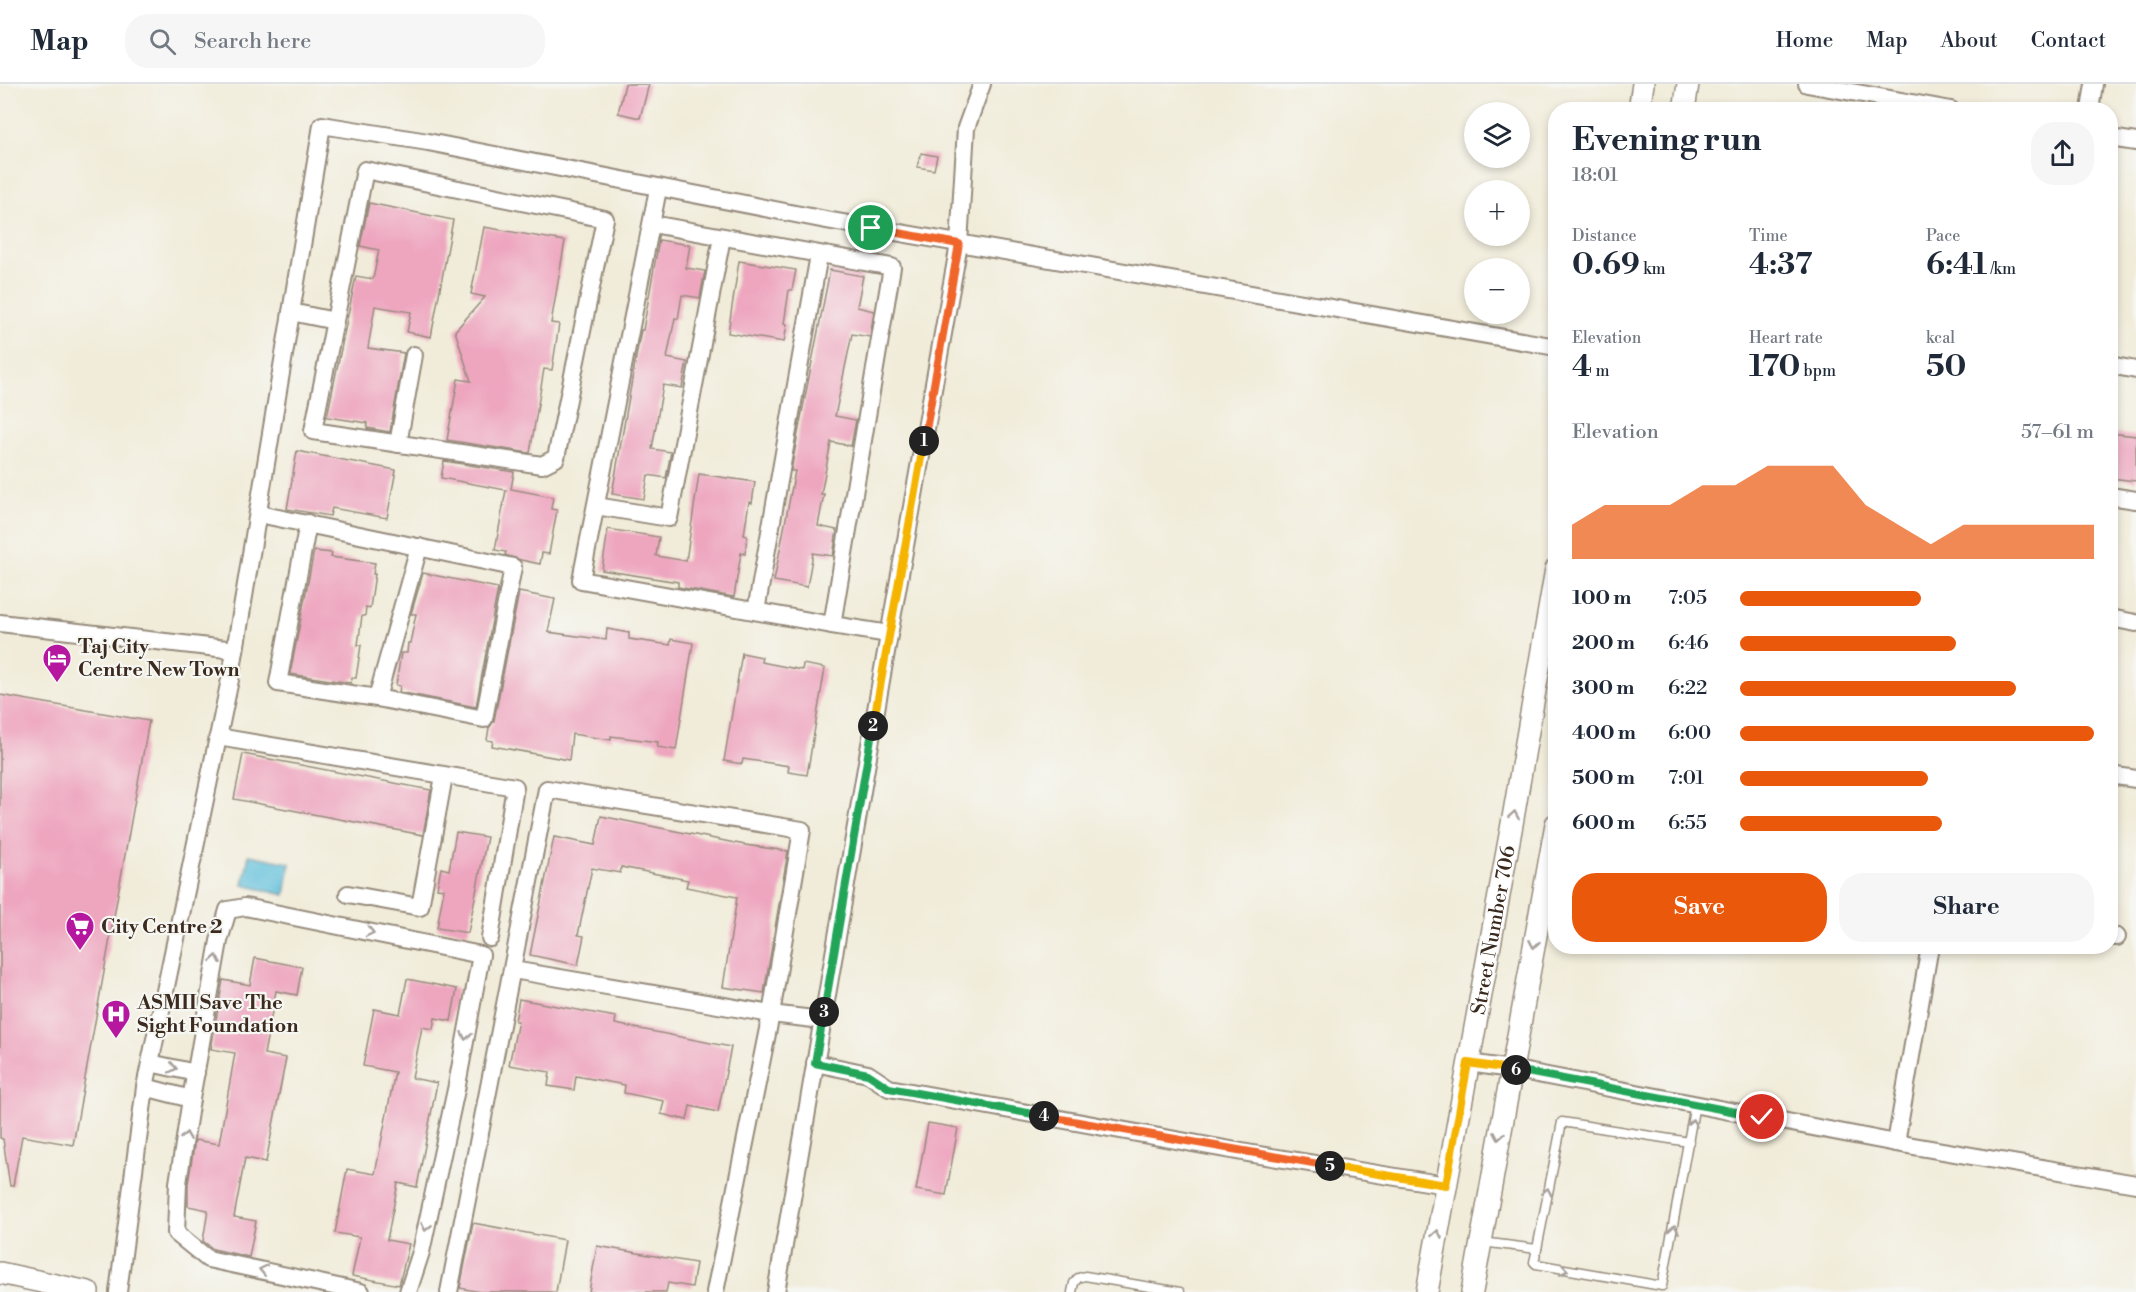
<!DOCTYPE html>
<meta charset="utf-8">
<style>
body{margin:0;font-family:"Libre Bodoni",serif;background:#f6f6f7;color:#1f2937;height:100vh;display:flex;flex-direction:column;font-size:22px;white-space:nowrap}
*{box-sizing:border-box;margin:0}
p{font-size:20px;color:#747a83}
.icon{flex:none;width:33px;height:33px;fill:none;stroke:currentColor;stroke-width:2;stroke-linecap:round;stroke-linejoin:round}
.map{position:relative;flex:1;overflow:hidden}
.sheet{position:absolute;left:1548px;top:18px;width:570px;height:852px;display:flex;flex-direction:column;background:#fff;border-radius:24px;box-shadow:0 3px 9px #0003}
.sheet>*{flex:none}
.fabs{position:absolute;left:1464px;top:18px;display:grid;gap:12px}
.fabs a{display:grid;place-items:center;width:66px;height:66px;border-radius:50%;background:#fff;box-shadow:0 3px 9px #0003;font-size:30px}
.pin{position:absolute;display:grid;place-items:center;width:51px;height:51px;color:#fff;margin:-26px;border:3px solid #fff;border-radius:50%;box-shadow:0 2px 6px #0007}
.km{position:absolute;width:30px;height:30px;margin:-15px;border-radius:50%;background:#222;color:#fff;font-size:16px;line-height:30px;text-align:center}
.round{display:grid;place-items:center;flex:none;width:63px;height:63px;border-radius:24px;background:#f6f6f7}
.summary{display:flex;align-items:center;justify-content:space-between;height:102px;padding:0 24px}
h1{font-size:33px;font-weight:700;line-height:45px}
.stats{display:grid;grid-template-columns:repeat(3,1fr);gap:9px;height:102px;padding:6px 24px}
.stats div{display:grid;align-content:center}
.stats b{font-size:30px;font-weight:700}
.stats small{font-size:16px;font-weight:400}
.stats p{font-size:16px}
.chart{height:168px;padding:12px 24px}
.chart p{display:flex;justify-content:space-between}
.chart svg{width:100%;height:108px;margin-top:6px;fill:#ea580c;opacity:.7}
.action{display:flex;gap:12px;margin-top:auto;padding:12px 24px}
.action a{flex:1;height:69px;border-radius:24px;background:#ea580c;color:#fff;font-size:24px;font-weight:700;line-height:69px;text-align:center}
.action a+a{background:#f6f6f7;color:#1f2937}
ul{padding:0 24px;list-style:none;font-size:20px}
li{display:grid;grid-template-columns:96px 72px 1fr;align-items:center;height:45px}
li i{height:15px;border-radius:8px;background:#ea580c}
header{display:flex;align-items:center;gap:36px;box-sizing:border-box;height:84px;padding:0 30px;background:#fff;border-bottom:2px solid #e0e1e3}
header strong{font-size:28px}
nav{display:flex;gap:33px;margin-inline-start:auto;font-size:21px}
.search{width:420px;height:54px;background:#f6f6f7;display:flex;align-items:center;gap:15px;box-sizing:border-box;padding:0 21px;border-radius:24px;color:#747a83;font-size:22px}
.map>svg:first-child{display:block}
</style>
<header>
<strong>Map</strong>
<div class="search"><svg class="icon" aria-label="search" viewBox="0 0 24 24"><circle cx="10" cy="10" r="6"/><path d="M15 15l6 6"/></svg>Search here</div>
<nav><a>Home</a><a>Map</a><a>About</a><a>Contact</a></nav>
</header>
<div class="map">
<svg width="2136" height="1208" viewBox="0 0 2136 1208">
<rect width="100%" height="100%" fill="#f6f6f2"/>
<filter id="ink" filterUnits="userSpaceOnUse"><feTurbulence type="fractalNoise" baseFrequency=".0167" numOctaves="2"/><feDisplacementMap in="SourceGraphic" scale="12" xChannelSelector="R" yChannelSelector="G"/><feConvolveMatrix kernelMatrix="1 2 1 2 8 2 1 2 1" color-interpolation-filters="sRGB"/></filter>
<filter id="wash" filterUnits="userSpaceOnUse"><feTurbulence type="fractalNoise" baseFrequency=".008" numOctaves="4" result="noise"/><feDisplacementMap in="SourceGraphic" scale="24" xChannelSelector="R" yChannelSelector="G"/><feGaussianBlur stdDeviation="1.35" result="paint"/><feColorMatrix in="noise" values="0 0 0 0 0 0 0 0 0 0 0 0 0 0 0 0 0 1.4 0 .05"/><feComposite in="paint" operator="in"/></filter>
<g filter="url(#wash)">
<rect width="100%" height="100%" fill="#f1ecd9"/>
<path fill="#5cbeda" stroke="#4c747c" stroke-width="1.5" d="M249,771L290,779L285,811L243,801Z"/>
<g id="blocks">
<g fill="#eea6bf">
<path d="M625,0H649L640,34L618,29Z"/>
<path d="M921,69L937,72L934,86L917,83Z"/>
<path d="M369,119L453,136L431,253L407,248L411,228L375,222L368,264L404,269L390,348L367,344V339L327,333L356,192L373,195L379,166L360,162Z"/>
<path d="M484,143L565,157L551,239L559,240L552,286L544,285L530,369L447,356L458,295L471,297L455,247L485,213L471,210Z"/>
<path d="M659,156L690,161L686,184L705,187L700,214L682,211L678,235L675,234L667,274L687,278L682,304L663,301L652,365L671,368L666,394L648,391L644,415L612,410L636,273L641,246H643Z"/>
<path d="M739,177L796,186L792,206H789L784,240H787L784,258L728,249Z"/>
<path d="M830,186L863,192L857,223L874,227L870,253L852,250L835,332L856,336L851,362L831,358L821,410H824L818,442L837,446L833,472L813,469L807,503L774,497L795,387H791L799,344Z"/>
<path d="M2110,349L2136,352V397L2110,394Z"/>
<path d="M297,367L396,386L387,434L332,424L330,432L287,425Z"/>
<path d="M444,377L514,388L511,405L553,413L551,425L557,426L549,470L542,469L540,480L521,476L505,471L506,468L495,466L506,406L441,394Z"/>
<path d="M699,390L755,398L752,419L749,418L744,451L747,452L745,470L741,469L734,513L678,503V498L602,486L608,445L659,453L656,472L686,477Z"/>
<path d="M314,467L332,469L331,473L375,479L373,490H375L370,524L366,523L365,532H362L358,561H361L356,594H352L351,599L290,590Z"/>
<path d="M423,489L498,504L476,623L399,608L400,602L396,601L401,569H407L408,559H410L416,530H411Z"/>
<path d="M519,508L555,515L548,548L606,556L607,545L629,549V555L670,561L671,555L693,559L676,666L657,663L658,658L611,652V656L572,650L569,676L492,662L493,657L487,656L489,644L494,637Z"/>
<path d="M742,569L762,573L761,578L802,586L803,580L825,584L807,691L788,688L789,682L743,675L742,680L724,677Z"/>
<path d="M0,611L149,637L73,1061L22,1052L13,1102H10L3,1055L0,1054Z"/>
<path d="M243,670L431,706L423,751L234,715Z"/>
<path d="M601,732L745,761L788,767L764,909L723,903L737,813L686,803L688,796L621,783L620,789L592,784L578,851L584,852L578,881L530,871L554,753L595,761Z"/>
<path d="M456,748L487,753L468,849L437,844L444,805L437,804L441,784L449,786Z"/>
<path d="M255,874L302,883L297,911L276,907L264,970L286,974L266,1078L245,1074L234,1133L256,1137L249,1173L213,1165L203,1157L208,1126L188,1122V1100L195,1056L219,1060L235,969L211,965L223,896L250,901Z"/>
<path d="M407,895L457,905L451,937L435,934L433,945L422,943L412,994L437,999L417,1103L398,1099L387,1156L409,1160L399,1201L352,1192L360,1153L335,1149L347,1085L375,1090L395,988L363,982L374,925L400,930Z"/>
<path d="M519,915L616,933L615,940L731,963L718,1028L690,1022L687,1036L661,1030L664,1017L624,1009L625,1001L576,992L574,1006L548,1002L550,988L509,981L518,937H515Z"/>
<path d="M928,1039L958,1044L946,1111L916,1106Z"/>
<path d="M473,1139L565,1156L556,1208H480L460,1204Z"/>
<path d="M597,1162L696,1179L692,1203L668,1199L666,1208H589Z"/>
</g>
</g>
</g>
<g filter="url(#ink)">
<use href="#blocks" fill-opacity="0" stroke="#968b7c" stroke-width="1.5"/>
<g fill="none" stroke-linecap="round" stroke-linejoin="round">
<g stroke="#968b7c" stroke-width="11">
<g id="service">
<path d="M1482,1158L1537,1165L1534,1178L1536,1180L1662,1202L1695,1020"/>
<path d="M1537,1165L1562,1038L1689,1058"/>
<path d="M1072,1208L1074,1199L1078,1194L1085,1192L1180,1208"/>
</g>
</g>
<g stroke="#968b7c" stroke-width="20">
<g id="minor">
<path d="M1807,0L1951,26"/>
<path d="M2090,26L2094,0"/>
<path d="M2110,54L2136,58"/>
<path d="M365,86L605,135L556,374L542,381L313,347Z"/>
<path d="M652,140L892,183L832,541L581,496L658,105"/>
<path d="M291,228L335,237"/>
<path d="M2110,281L2136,286"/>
<path d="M398,360L414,271"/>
<path d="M2110,412L2136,416"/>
<path d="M596,422L669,434L722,153"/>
<path d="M259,430L513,483L484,635L377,614L278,599L308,439"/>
<path d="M756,527L819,171"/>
<path d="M2110,534L2136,539"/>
<path d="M0,539L235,566"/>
<path d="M832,541L889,550"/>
<path d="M377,614L419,463"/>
<path d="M218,653L515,703L490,854"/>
<path d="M2110,691L2136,695"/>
<path d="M348,810L420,823L444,692"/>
<path d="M2110,852L2117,853"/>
<path d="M513,886L771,930L822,936"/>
<path d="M150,979L196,989"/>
<path d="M815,979L868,990L889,1004L1253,1070L1446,1101"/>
<path d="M1469,979L1511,985L1896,1059L2136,1100"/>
<path d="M145,1003L191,1015"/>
<path d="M1896,1059L1930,862"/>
<path d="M118,1208L145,1003L231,591L322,41L428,58L826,136L1556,263"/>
<path d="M361,1208L208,1175L176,1149L178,1099L191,1015L219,857L228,826L245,823L481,871L457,1001L421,1168L408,1208"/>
<path d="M449,1208L547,705L802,746L771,930L715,1208"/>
<path d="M776,1208L883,585L959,160L966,44L982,0"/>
</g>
</g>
<g stroke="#968b7c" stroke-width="24">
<g id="tertiary">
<path d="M1639,26L1643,0"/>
<path d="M1684,26L1688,0"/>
<path d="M0,1189L88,1208"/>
<path id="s1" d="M1427,1208L1512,740L1556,485"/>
<path d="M1472,1208L1556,740"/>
</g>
</g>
<use href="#service" stroke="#fff" stroke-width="8"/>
<use href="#minor" stroke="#fff" stroke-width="16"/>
<use href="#tertiary" stroke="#fff" stroke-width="21"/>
</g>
<defs><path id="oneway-chevron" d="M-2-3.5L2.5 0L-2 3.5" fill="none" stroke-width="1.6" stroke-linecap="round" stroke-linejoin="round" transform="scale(1.5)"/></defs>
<g stroke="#a79f9a">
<use href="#oneway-chevron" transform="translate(1514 731) rotate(-80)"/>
<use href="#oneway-chevron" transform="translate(370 848) rotate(12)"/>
<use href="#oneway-chevron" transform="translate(1534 860) rotate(100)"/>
<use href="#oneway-chevron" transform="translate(216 875) rotate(-80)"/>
<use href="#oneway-chevron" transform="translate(466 952) rotate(101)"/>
<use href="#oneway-chevron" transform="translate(173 984) rotate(12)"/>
<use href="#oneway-chevron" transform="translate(1692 1039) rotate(-81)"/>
<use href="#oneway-chevron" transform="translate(186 1052) rotate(-81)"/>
<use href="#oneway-chevron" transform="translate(1499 1052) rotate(100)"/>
<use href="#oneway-chevron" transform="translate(1547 1108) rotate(-79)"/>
<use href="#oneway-chevron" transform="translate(426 1143) rotate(102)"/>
<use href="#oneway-chevron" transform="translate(1674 1145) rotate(-80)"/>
<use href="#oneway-chevron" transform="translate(1437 1150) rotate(-80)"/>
<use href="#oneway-chevron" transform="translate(263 1186) rotate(-168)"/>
<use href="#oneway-chevron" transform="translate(1564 1186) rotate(10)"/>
</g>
</g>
<g fill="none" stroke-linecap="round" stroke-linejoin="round" filter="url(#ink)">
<g stroke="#fff" stroke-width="12">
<path id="split-1" d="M871,144L959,160L924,357"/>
</g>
<g stroke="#fff" stroke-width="12">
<path id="split-2" d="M873,642L924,357"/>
</g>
<g stroke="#fff" stroke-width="12">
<path id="split-3" d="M824,928L873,642"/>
</g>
<g stroke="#fff" stroke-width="12">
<path id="split-4" d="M824,928L815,979L868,990L889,1004L1044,1032"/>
</g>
<g stroke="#fff" stroke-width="12">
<path id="split-5" d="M1044,1032L1330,1082"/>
</g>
<g stroke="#fff" stroke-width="12">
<path id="split-6" d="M1330,1082L1446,1101L1468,979L1516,986"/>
</g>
<g stroke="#fff" stroke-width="12">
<path id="split-7" d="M1516,986L1762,1033"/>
</g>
<use href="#split-1" stroke="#f0652b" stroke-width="8"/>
<use href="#split-2" stroke="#f5b400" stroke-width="8"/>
<use href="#split-3" stroke="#22a559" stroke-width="8"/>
<use href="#split-4" stroke="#22a559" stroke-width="8"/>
<use href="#split-5" stroke="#f0652b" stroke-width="8"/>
<use href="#split-6" stroke="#f5b400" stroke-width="8"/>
<use href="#split-7" stroke="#22a559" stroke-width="8"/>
</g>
<defs>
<g id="hotel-pin" transform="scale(1.5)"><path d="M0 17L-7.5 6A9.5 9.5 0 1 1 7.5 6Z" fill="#b5179e" stroke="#f6f6f2"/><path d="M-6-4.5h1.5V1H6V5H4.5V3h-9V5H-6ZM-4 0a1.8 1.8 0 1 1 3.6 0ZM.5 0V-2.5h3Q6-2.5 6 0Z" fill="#fff"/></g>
<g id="supermarket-pin" transform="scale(1.5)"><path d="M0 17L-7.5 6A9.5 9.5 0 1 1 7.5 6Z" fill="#b5179e" stroke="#f6f6f2"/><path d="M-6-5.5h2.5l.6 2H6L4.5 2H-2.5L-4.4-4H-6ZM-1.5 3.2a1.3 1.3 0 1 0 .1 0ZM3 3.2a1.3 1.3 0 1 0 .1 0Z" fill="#fff"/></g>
<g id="hospital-pin" transform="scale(1.5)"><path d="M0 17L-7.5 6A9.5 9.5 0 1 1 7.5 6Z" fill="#b5179e" stroke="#f6f6f2"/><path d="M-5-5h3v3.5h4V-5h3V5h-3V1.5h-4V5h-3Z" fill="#fff"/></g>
</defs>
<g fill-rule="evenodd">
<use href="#hotel-pin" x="57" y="574"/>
<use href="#supermarket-pin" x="80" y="842"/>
<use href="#hospital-pin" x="116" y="930"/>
</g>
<g text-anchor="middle" stroke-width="4.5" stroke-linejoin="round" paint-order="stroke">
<g font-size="20" font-weight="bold" fill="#3b2a1e" stroke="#f6f6f2" text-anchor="start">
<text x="78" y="569">Taj City<tspan x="78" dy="23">Centre New Town</tspan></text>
<text x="101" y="849">City Centre 2</text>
<text x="137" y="925">ASMII Save The<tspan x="137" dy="23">Sight Foundation</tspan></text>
</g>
<g font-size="20" fill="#3b2a1e" stroke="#f6f6f2">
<text dy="7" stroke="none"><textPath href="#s1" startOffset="368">Street Number 706</textPath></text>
</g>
</g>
</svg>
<div class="fabs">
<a><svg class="icon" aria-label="layers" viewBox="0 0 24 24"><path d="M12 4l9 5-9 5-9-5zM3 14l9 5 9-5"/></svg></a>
<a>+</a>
<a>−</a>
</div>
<div class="pin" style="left:871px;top:144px;background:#1e9e55"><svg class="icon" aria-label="arrive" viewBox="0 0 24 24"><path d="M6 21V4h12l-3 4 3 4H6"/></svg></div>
<div class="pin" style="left:1762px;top:1033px;background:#d93025"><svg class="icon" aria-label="check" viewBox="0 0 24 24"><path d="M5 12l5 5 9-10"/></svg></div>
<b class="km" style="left:924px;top:357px">1</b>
<b class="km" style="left:873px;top:642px">2</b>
<b class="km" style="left:824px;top:928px">3</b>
<b class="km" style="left:1044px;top:1032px">4</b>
<b class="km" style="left:1330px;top:1082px">5</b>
<b class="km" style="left:1516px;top:986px">6</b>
<section class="sheet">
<div class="summary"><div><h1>Evening run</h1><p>18:01</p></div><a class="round"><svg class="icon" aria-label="share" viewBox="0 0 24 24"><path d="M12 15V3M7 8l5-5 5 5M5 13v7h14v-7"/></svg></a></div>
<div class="stats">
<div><p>Distance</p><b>0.69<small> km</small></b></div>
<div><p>Time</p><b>4:37</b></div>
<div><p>Pace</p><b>6:41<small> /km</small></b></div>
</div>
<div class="stats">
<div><p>Elevation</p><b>4<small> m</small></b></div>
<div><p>Heart rate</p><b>170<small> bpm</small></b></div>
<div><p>kcal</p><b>50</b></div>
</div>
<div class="chart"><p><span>Elevation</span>57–61 m</p>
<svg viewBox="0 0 160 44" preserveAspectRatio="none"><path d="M0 44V30L10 22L20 22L30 22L40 14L50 14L60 6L70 6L80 6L90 22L100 30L110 38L120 30L130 30L140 30L150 30L160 30V44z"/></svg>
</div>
<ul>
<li><b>100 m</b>7:05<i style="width:51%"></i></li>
<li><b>200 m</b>6:46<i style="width:61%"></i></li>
<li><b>300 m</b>6:22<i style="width:78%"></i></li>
<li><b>400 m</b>6:00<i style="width:100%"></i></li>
<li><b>500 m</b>7:01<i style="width:53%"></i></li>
<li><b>600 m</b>6:55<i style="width:57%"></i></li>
</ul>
<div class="action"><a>Save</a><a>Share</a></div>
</section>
</div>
